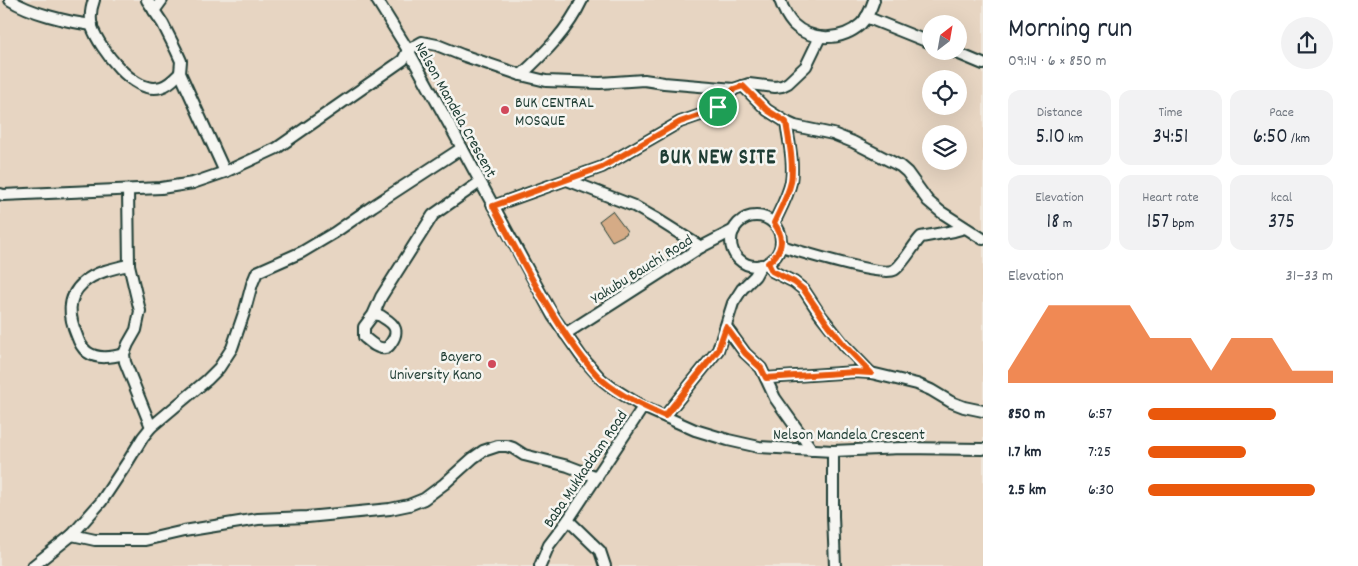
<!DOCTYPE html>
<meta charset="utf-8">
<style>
body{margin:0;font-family:Dekko,sans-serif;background:#f2f2f3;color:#1f2937;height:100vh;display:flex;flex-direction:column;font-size:19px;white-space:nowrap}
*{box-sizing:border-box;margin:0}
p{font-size:16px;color:#747a83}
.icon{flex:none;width:28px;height:28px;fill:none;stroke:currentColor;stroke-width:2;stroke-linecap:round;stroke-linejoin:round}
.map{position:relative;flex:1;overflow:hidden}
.sheet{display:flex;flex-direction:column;background:#fff;width:375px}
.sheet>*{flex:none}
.needle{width:32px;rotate:31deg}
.controls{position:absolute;left:922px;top:15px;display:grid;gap:10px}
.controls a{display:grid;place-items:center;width:45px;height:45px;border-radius:50%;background:#fff;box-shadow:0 5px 20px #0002;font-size:25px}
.pin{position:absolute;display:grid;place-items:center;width:42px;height:42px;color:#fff;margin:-21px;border:2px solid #fff;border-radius:50%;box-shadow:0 1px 5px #0007}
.round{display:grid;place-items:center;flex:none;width:52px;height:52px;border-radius:26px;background:#f2f2f3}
.overview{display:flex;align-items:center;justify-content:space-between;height:85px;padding:0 25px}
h1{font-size:28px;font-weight:600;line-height:38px}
.stats{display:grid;grid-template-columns:repeat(3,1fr);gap:8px;height:85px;padding:5px 25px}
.stats div{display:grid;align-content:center;border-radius:12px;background:#f2f2f3;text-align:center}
.stats b{font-size:21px;font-weight:600}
.stats small{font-size:14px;font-weight:400}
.stats p{font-size:14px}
.chart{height:140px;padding:10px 25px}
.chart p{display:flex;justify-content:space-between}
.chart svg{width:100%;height:90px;margin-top:5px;fill:#ea580c;opacity:.7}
ul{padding:0 25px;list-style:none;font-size:16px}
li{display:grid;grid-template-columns:80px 60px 1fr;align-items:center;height:38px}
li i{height:12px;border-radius:6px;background:#ea580c}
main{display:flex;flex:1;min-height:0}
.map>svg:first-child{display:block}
</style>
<main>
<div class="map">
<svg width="983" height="566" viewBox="0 0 983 566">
<rect width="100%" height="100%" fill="#efe7dc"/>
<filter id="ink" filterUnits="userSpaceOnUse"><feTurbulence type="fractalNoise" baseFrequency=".02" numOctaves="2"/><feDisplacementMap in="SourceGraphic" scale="10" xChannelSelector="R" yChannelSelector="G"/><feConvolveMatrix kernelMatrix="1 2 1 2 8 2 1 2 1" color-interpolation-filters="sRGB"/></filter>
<g filter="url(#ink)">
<path fill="#e7d5c2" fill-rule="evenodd" d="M0,0H983V566H0ZM931,24H959V51H931ZM931,79H959V106H931ZM931,134H959V161H931Z"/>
<path fill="#d5ab86" stroke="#1f3d34" d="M612,211L627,231L626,234L612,241L599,221Z"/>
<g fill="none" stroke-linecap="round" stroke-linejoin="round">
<g stroke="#1f3d34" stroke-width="14">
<g id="minor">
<path d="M10,0C30,13 68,22 92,25"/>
<path d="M94,0C91,8 90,19 92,27C100,49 134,95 161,87C169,85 175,78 180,73"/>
<path d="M147,0L163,24L176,50L181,61L180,73L225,172"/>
<path d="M377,0L408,50L449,124L553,316L581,356L601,379L614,389L643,407L695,430L728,440L759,447L833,451L901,448L983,449"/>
<path d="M780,0C783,9 787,17 793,24C812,42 842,41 861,24C868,17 871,9 874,0"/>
<path d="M154,11L162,0"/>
<path d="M866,17L931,43"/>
<path d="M952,51L983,64"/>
<path d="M521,75C545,53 568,30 582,0"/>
<path d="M743,86L767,110L786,122L795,126L833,134L853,142L900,166L907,172L928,201L941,212L983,239"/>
<path d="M567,180L634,206L655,218L701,247"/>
<path d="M128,190L129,265L140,311L136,330L128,344L124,354L125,362L151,427"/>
<path d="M0,194L3,195L161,188L193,183L225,172L277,148L403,60L408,50L422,42L437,45L462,55L521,75L546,81L600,83L644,80L664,83L734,89L749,84L775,87L782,86L788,83L806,66L820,37"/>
<path d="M493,206L602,167L680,122L712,111L722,103L734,89"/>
<circle cx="756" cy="241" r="25"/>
<path d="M774,223C780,210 788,196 791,182C794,162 789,142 786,122"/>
<path d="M781,246C798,251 882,277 894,270C902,266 914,244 921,237L954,231L965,228"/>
<path d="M769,263L772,271L794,282L804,290L819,313L845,346L871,373"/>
<path d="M373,315C378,314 380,315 384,318C396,325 399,332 391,343C389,346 388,348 385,348C378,350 369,341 364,337V327L373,315L381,297L433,215L480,182"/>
<path d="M726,327L745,353L761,368L775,398L812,450"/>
<path d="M565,334L701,247L734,230"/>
<path d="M124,354C112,357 98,360 87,352C81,347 79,342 77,336C69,317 66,298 83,283C95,272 114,268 129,265"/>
<path d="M766,378L855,372L871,373L917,384L931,390L951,402L964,407L983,411"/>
<path d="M665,416L718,350L733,303L742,289L755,276L761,265"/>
<path d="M833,451V516L835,566"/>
<path d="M568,520L600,551L605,566"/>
<path d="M72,535L95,540H145L184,531L258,519L307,517L390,509L409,505L424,499L444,484L473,458L483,451L498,446H507L513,448L524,455L568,466L597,477"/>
<path d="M33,566L72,535L101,502L127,463L143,437L151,427L207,380L219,368L232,348L245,310L252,284L257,272L302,252L334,233L373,206L462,148"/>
<path d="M540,566L549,545L568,520L643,407"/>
</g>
</g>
<use href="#minor" stroke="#f6f6f2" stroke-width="10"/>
</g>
</g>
<g fill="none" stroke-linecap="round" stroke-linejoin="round" filter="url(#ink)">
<g stroke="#fff" stroke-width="10">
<path id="route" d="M743,86L767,110L786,122C789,142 794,162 791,182C788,196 780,210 774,223C785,238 783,251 768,263L772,271L794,282L804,290L828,325L845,346L871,373L855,372L766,378L761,368L745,353L726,327L718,350L665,416C643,406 621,396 602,380C589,368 579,353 569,339C540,297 517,251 493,206L602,167L680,122L712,111L722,103L734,89Z"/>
</g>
<use href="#route" stroke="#ea580c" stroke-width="6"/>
</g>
<g fill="#d1495b" stroke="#f6f6f2" stroke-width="2">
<circle cx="505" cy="110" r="5"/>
<circle cx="492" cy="364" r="5"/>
</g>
<g text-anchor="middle" stroke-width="5" stroke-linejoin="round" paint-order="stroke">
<g font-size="16" fill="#1f3d34" stroke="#f6f6f2" text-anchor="start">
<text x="515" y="107">BUK CENTRAL<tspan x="515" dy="18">MOSQUE</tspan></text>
<text x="482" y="361" text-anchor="end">Bayero<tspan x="482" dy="18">University Kano</tspan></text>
</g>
<g font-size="16" fill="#1f3d34" stroke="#f6f6f2">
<text transform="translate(457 109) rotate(61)" y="6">Nelson Mandela Crescent</text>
<text transform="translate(641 268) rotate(-32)" y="6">Yakubu Bauchi Road</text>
<text x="849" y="439">Nelson Mandela Crescent</text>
<text transform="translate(584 468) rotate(-56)" y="6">Baba Mukkaddam Road</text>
</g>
<g font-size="21" font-weight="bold" letter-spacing="1" fill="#1f3d34" stroke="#f6f6f2">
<text x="718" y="163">BUK NEW SITE</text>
</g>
</g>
</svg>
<div class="controls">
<a><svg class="needle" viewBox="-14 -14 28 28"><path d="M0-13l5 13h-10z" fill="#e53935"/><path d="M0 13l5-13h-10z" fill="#747a83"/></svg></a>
<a><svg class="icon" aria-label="locate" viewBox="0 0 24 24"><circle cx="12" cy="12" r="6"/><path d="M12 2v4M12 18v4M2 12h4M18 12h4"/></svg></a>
<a><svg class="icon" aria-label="layers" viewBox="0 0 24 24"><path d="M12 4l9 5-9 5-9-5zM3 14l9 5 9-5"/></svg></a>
</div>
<div class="pin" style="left:718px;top:107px;background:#1e9e55"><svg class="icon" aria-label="arrive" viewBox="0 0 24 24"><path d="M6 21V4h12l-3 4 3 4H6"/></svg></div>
</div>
<section class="sheet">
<div class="overview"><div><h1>Morning run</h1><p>09:14 · 6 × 850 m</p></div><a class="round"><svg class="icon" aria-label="share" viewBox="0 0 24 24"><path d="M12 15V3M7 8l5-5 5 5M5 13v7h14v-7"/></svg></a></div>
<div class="stats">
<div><p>Distance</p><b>5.10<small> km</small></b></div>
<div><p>Time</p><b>34:51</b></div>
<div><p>Pace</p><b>6:50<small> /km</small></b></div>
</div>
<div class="stats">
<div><p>Elevation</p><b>18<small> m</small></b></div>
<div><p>Heart rate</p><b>157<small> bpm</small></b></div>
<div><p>kcal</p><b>375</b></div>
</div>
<div class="chart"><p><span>Elevation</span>31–33 m</p>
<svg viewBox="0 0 160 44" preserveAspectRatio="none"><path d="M0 44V38L10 22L20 6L30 6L40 6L50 6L60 6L70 22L80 22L90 22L100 38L110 22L120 22L130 22L140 38L150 38L160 38V44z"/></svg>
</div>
<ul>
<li><b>850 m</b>6:57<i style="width:69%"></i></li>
<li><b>1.7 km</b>7:25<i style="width:53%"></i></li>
<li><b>2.5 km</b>6:30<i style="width:90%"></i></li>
</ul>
</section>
</main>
